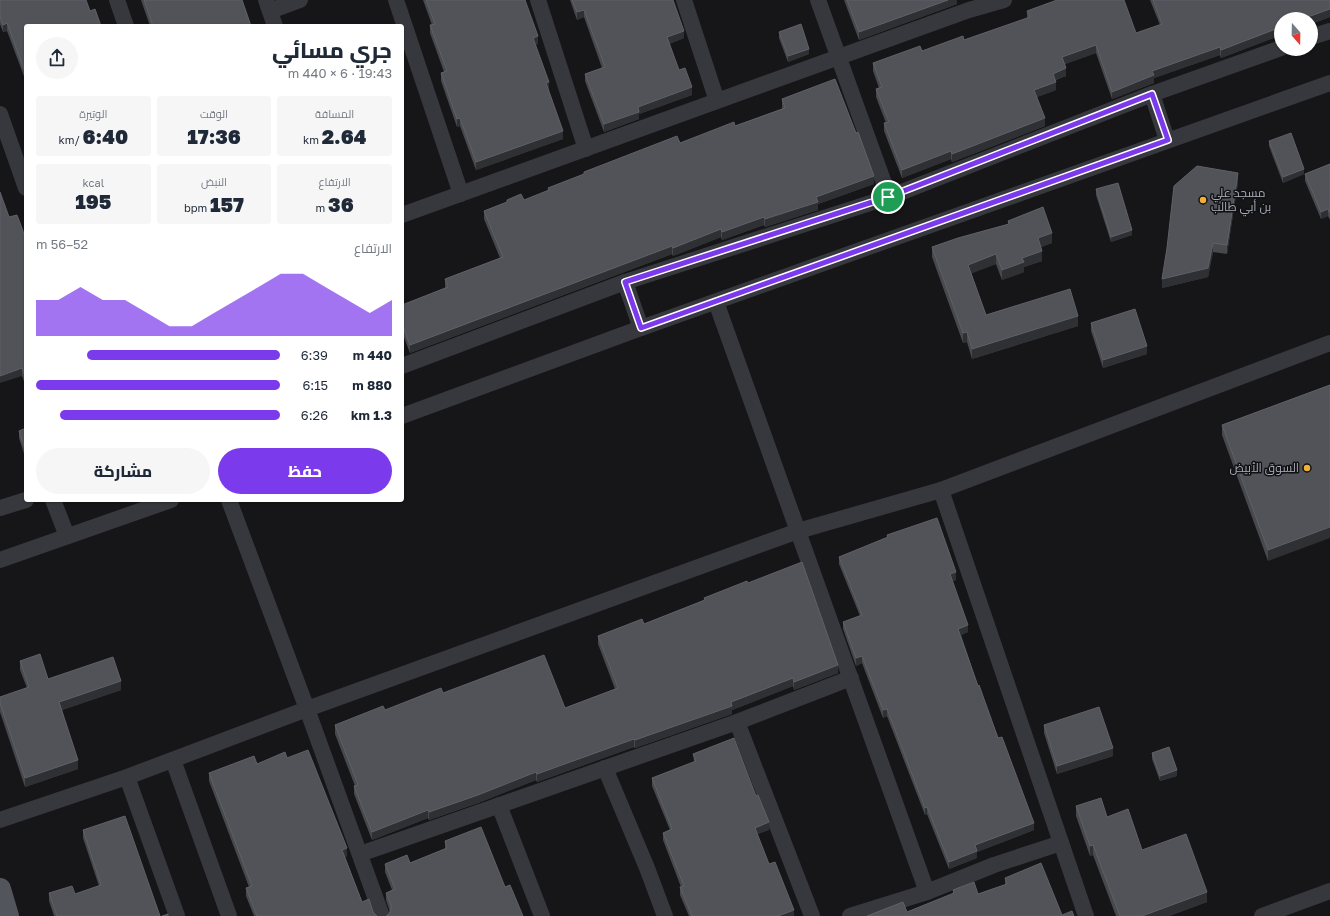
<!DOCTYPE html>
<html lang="ar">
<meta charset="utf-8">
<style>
body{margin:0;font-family:"Golos Text",Cairo,sans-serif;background:#f6f6f7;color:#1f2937;direction:rtl;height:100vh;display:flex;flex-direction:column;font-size:15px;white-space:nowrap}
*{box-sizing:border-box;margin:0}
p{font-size:13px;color:#747a83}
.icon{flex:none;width:22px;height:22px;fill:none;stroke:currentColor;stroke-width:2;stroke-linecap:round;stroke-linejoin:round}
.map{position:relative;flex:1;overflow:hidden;direction:ltr}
.drawer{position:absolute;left:24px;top:24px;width:380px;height:478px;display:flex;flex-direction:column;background:#fff;border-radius:4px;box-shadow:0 1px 3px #0004;direction:rtl}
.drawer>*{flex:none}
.needle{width:26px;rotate:160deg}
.tools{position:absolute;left:1274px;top:12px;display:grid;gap:8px}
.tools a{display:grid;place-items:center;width:44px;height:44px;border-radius:50%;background:#fff;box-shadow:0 1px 3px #0004;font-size:20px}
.pin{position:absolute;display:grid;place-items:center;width:34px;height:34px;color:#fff;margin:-17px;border:2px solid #fff;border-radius:50%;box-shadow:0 1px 4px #0007}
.round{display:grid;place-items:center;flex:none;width:42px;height:42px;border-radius:21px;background:#f6f6f7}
.summary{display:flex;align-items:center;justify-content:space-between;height:68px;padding:0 12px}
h1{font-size:22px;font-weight:800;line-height:30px}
.metrics{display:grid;grid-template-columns:repeat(3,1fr);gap:6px;height:68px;padding:4px 12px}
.metrics div{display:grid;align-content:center;border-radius:4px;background:#f6f6f7;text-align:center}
.metrics b{font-size:20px;font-weight:800}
.metrics small{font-size:11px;font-weight:400}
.metrics p{font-size:11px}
.chart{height:112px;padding:8px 12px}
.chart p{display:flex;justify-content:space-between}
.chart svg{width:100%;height:72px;margin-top:4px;fill:#7c3aed;opacity:.7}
.cta{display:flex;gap:8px;margin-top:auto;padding:8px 12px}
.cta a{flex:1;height:46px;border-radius:24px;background:#7c3aed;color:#fff;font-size:16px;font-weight:800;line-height:46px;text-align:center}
.cta a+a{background:#f6f6f7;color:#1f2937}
ul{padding:0 12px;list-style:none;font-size:13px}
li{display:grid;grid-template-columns:64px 48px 1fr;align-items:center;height:30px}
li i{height:10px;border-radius:5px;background:#7c3aed}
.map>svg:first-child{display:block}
</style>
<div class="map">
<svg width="1330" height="916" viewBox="0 0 1330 916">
<rect width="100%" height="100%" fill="#161618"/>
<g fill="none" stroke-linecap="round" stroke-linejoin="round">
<g stroke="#37383d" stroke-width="16">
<path d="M117,0L126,26"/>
<path d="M266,0L275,26"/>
<path d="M396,0L461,194"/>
<path d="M538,0L586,149"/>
<path d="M684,0L717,101"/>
<path d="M818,0L889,197"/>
<path d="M270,11L300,0"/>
<path d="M1311,37L1330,31"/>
<path d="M1152,94L1167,140"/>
<path d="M0,114L26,188"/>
<path d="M402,215L969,10L1004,0"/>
<path d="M625,282L641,328"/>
<path d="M716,302L927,892"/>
<path d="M402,366L625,282L889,197L1152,94L1281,48"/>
<path d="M402,416L641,328L1330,83"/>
<path d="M941,490L1086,916"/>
<path d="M53,500L67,536"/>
<path d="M229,500L307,709L382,916"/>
<path d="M0,508L26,500"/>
<path d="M0,560L171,500"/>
<path d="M737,722L812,916"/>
<path d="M173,760L229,916"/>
<path d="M605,768L647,868L665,916"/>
<path d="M127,777L177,916"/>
<path d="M499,805L542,916"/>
<path d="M0,820L127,777L307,709L798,531L941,490L1330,343"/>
<path d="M360,854L737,722L851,678"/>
<path d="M850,916L927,892L994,865L1061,843"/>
<path d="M1262,916L1330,891"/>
</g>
<path stroke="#53555c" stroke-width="22" d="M0,889L8,916"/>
</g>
<g fill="#47494d">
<path d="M0,0L90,11L101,26H26V79H25L7,31L3,32L0,24Z"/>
<path d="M141,0H242L251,26H150Z"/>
<path d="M423,0H525L538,44L535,45L563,139L476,170L460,126L457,127L441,81V73L444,72L430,33V25H432Z"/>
<path d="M570,0H673L684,38L669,44L679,70L692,95L639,114V119L604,132L585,81V74L602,68L584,17L577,20Z"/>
<path d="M844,0H957V4L859,40Z"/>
<path d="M1150,0H1330V17L1311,24V19H1281V35L1221,58L1220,55L1154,78V83L1112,99L1096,53L1065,64L1066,76L1056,80V90L1037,97L1045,126L952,162L951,159L902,178L884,131V123H886L876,97V89L879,88L873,71V63L964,40L1027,18V11L1136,33L1160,25Z"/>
<path d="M779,32L809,54L788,62L779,38Z"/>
<path d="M782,99L874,184L818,204V210L765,227L764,225L722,240L721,237L673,256L672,254L410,353L402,332V305L445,288V279L500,258L484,219V211L507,202V200H524L548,191V188L584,174V172L735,126L782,109Z"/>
<path d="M1269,141L1304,174L1283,183L1269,146Z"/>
<path d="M1330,164V220L1328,216L1321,219L1305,181V174Z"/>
<path d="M1238,182L1227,254L1213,252L1208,277L1162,288Z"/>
<path d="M1096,189L1132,235L1111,242L1096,195Z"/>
<path d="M9,217L26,239V387L22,376Z"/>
<path d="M1008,221L1052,243L1041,247L1042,261L1024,267V272L1002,280L996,264L971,273L986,315L1078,326L972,359L967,342L963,343L932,257V247L1008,224Z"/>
<path d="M1091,323L1147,354L1103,368L1091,331Z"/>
<path d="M1330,385L1268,561L1222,435V425Z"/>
<path d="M26,428V460L19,438V431Z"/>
<path d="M887,535L956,580L952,581L968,632L961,635L978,686L1034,830L977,852V858L949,869L927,814L925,815L887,716L883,718L862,663L856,666L843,629V622L860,616L839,564V557L887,538Z"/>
<path d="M748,583L838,673L794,690L793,686L732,710V714L635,748L634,747L537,782L536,780L478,803L429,820L428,818L372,840L354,794V786H355L335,734V725L385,710L443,693L565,708L615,689L598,644V636L644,624L704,600V598Z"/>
<path d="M20,661L48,679L121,690L62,710L78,769L25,787L0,712V697L27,688L20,670Z"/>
<path d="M1044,725L1113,756L1057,774L1044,733Z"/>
<path d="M1152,753L1177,776L1160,781L1152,759Z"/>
<path d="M693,754L769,830L757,834L769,864L794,916H689L680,895V887H681L663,840V833L670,830L652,786V778L694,762Z"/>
<path d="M287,758L347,856L345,857L362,902L377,916H254L246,896V888L249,887L209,781V773Z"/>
<path d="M1076,806L1107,817L1142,850L1207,902L1169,916H1116L1093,855L1090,856L1076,816Z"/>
<path d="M83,830L160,916H54L49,901V893L75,894L99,886L83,838Z"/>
<path d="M445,841L505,887L389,914L390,912L386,900V893L392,890L385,872V864L410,863L445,849Z"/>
<path d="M1005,878L1062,915L907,912L953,894V890L978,894L1005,885Z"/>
</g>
<g fill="#2f3033">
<path d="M948,0H957V4L859,40V32Z"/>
<path d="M1330,9V17L1311,24V19H1302Z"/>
<path d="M584,10V17L577,20V12Z"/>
<path d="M7,23V31L3,32V25Z"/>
<path d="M1281,27V35L1221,58V50Z"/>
<path d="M684,31V38L667,45V37Z"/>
<path d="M538,36V44L533,46V38Z"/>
<path d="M1096,45V53L1062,65V57Z"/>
<path d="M1220,47V55L1154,78V83L1112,99V92L1152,71Z"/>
<path d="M809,49V54L788,62V56Z"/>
<path d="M1066,68V76L1053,81V74Z"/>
<path d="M26,71V79H25V72Z"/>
<path d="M549,82V90L546,91V83Z"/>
<path d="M1056,82V90L1034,98V90Z"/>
<path d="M692,87V95L639,114V119L604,132V124L638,107Z"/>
<path d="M460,118V126L457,127V119Z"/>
<path d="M1045,118V126L952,162V154Z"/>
<path d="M563,131V139L476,170V162Z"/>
<path d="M951,151V159L902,178V170Z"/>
<path d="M1304,169V174L1283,183V177Z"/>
<path d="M1238,173V182L1227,254V245Z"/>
<path d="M874,176V184L818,204V210L765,227V219L816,197Z"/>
<path d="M1328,209V216L1321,219V212Z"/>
<path d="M764,217V225L722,240V232Z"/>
<path d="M721,229V237L673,256V248Z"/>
<path d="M1132,230V235L1111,242V237Z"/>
<path d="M1052,233V243L1038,248V238Z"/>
<path d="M1213,243V252L1208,277L1162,288V279Z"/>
<path d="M672,246V254L410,353V345Z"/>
<path d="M1042,251V261L1024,267V272L1002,280V270L1022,258Z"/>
<path d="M996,254V264L968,275V265Z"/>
<path d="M1078,316V326L972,359V349Z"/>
<path d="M967,332V342L963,343V333Z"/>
<path d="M1147,346V354L1103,368V360Z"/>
<path d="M22,368V376L0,383V376Z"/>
<path d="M1330,527V538L1268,561V550Z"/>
<path d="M956,572V580L950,582V574Z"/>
<path d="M968,625V632L958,636V629Z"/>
<path d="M862,656V663L856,666V658Z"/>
<path d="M838,665V673L794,690V682Z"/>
<path d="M793,678V686L732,710V714L635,748V740Z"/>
<path d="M121,681V690L59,711V702Z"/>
<path d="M887,709V716L883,718V710Z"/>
<path d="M634,739V747L537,782V774Z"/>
<path d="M1113,748V756L1057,774V766Z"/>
<path d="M78,760V769L25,787V778Z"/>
<path d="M1177,770V776L1160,781V776Z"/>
<path d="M536,772V780L478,803L429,820V812Z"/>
<path d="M927,807V814L925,815V808Z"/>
<path d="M428,810V818L372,840V832Z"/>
<path d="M769,822V830L755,835V828Z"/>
<path d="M1034,823V830L977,852V858L949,869V862L975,845Z"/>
<path d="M1093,845V855L1090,856V846Z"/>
<path d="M347,848V856L342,858V850Z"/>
<path d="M1207,892V902L1169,916H1142Z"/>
<path d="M794,910V916H778Z"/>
</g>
<g fill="#525359" stroke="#5f6168">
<path d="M0,0H86L90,11L95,9L101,26H26V71L25,72L7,23L3,25L0,17Z"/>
<path d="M144,0H242L251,26H153Z"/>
<path d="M426,0H525L538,36L533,38L549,82L546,83L563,131L476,162L460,118L457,119L441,73L447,71L430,25L435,24Z"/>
<path d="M572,0H673L684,31L667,37L679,70L685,68L692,87L638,107L639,112L604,124L585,74L605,67L584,10L577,12Z"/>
<path d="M847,0H948L859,32Z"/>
<path d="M1057,0H1124L1136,33L1162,24L1153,0H1330V9L1302,19H1281V27L1221,50L1220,47L1152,71L1154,75L1112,92L1096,45L1062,57L1066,68L1053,74L1056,82L1034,90L1045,118L952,154L951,151L902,170L884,123L889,122L876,89L882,87L873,63L920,46L922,51L963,36L964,40L1030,17L1027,11Z"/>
<path d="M801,24L809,49L788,56L779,32Z"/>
<path d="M835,79L856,133L858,132L874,176L816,197L818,202L765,219L764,217L722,232L721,229L673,248L672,246L410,345L402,324V305L448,287L445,279L503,257L484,211L507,202V200L521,194L524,200L549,190L548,188L584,174V172L677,136L680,143L734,122L735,126L785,108L782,99Z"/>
<path d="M1291,133L1304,169L1283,177L1269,141Z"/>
<path d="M1330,164V213L1328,209L1321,212L1305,174Z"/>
<path d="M1197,166L1238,173L1227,245L1213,243L1208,268L1162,279L1167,248L1174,186Z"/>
<path d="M1118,183L1132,230L1111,237L1096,189Z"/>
<path d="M0,192L9,217L17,215L26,239V379L22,368L0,376Z"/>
<path d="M1043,207L1052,233L1038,238L1042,251L1022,258L1024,262L1002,270L996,254L968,265L986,315L1070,289L1078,316L972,349L967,332L963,333L932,247L958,238L1009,224L1008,221Z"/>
<path d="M1135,309L1147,346L1103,360L1091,323Z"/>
<path d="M1330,385V527L1268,550L1222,425Z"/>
<path d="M26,428V453L19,431Z"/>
<path d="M937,518L956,572L950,574L968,625L958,629L978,686L979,685L998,738L1002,737L1034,823L975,845L977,851L949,862L927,807L925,808L887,709L883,710L862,656L856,658L843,622L862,615L839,557L888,537L887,535Z"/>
<path d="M802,562L838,665L794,682L793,678L731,702L732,706L635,740L634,739L537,774L536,772L478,795L429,812L428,810L372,832L354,786L358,785L335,725L383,706L385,710L441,688L443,693L544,655L565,708L618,688L598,636L642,619L644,624L705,600L704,598L747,581L748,583Z"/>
<path d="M40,654L48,679L113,657L121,681L59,702L78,760L25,778L0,703V697L29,687L20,661Z"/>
<path d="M1099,707L1113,748L1057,766L1044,725Z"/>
<path d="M734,738L756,796L758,795L769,822L755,828L769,864L775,862L794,910L778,916H692L680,887L684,886L663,833L672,829L652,778L696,761L693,754Z"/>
<path d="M1169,747L1177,770L1160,776L1152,753Z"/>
<path d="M308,750L347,848L342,850L362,902L369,899L373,912L377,916H257L246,888L252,886L209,773L254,756L257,764L285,752L287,758Z"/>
<path d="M1101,798L1107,817L1128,809L1142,850L1186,834L1207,892L1142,916H1120L1093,845L1090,846L1076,806Z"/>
<path d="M125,816L160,916H57L49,893L72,886L75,894L101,885L83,830Z"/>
<path d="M481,827L505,887L510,885L523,916H386L389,914L391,909V905L386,893L395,889L385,864L407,855L410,863L447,848L445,841Z"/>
<path d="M1041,863L1062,915L1072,911L1074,916H867L903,902L907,912L954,893L953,890L974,882L978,894L1007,884L1005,878Z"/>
<path d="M168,914V916H162Z"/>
</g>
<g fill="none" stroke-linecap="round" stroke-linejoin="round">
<g stroke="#fff" stroke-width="8">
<path id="route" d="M1152,94L1168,140L641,328L625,282L888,197Z"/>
</g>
<use href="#route" stroke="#7c3aed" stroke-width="5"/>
</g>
<g fill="#f2b134" stroke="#111113" stroke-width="1.5">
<circle cx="1203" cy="200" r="4"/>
<circle cx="1307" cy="468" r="4"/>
</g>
<g text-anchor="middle" stroke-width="3" stroke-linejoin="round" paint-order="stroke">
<g font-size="12" fill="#a8adb8" stroke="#111113" text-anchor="start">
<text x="1211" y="197">مسجد علي<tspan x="1211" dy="14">بن أبي طالب</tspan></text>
<text x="1299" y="472" text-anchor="end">السوق الأبيض</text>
</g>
</g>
</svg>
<div class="tools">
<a><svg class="needle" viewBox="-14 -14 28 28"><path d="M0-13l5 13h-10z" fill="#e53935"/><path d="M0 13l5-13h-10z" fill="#747a83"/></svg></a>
</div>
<div class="pin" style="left:888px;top:197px;background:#1e9e55"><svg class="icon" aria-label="arrive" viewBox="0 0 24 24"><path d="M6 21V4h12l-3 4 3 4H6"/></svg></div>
<section class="drawer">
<div class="summary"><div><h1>جري مسائي</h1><p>19:43 · 6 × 440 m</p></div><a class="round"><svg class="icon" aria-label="share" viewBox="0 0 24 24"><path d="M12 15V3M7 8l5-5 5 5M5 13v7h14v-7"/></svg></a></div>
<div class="metrics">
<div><p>المسافة</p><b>2.64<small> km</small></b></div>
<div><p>الوقت</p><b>17:36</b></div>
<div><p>الوتيرة</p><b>6:40<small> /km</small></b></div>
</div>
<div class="metrics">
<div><p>الارتفاع</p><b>36<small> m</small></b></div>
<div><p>النبض</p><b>157<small> bpm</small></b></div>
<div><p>kcal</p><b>195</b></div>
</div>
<div class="chart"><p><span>الارتفاع</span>52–56 m</p>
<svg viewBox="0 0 160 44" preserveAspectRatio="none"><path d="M0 44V22L10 22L20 14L30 22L40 22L50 30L60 38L70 38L80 30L90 22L100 14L110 6L120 6L130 14L140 22L150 30L160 22V44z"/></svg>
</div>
<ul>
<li><b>440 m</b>6:39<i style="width:79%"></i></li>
<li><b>880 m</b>6:15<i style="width:100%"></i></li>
<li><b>1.3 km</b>6:26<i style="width:90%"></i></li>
</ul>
<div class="cta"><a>حفظ</a><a>مشاركة</a></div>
</section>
</div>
